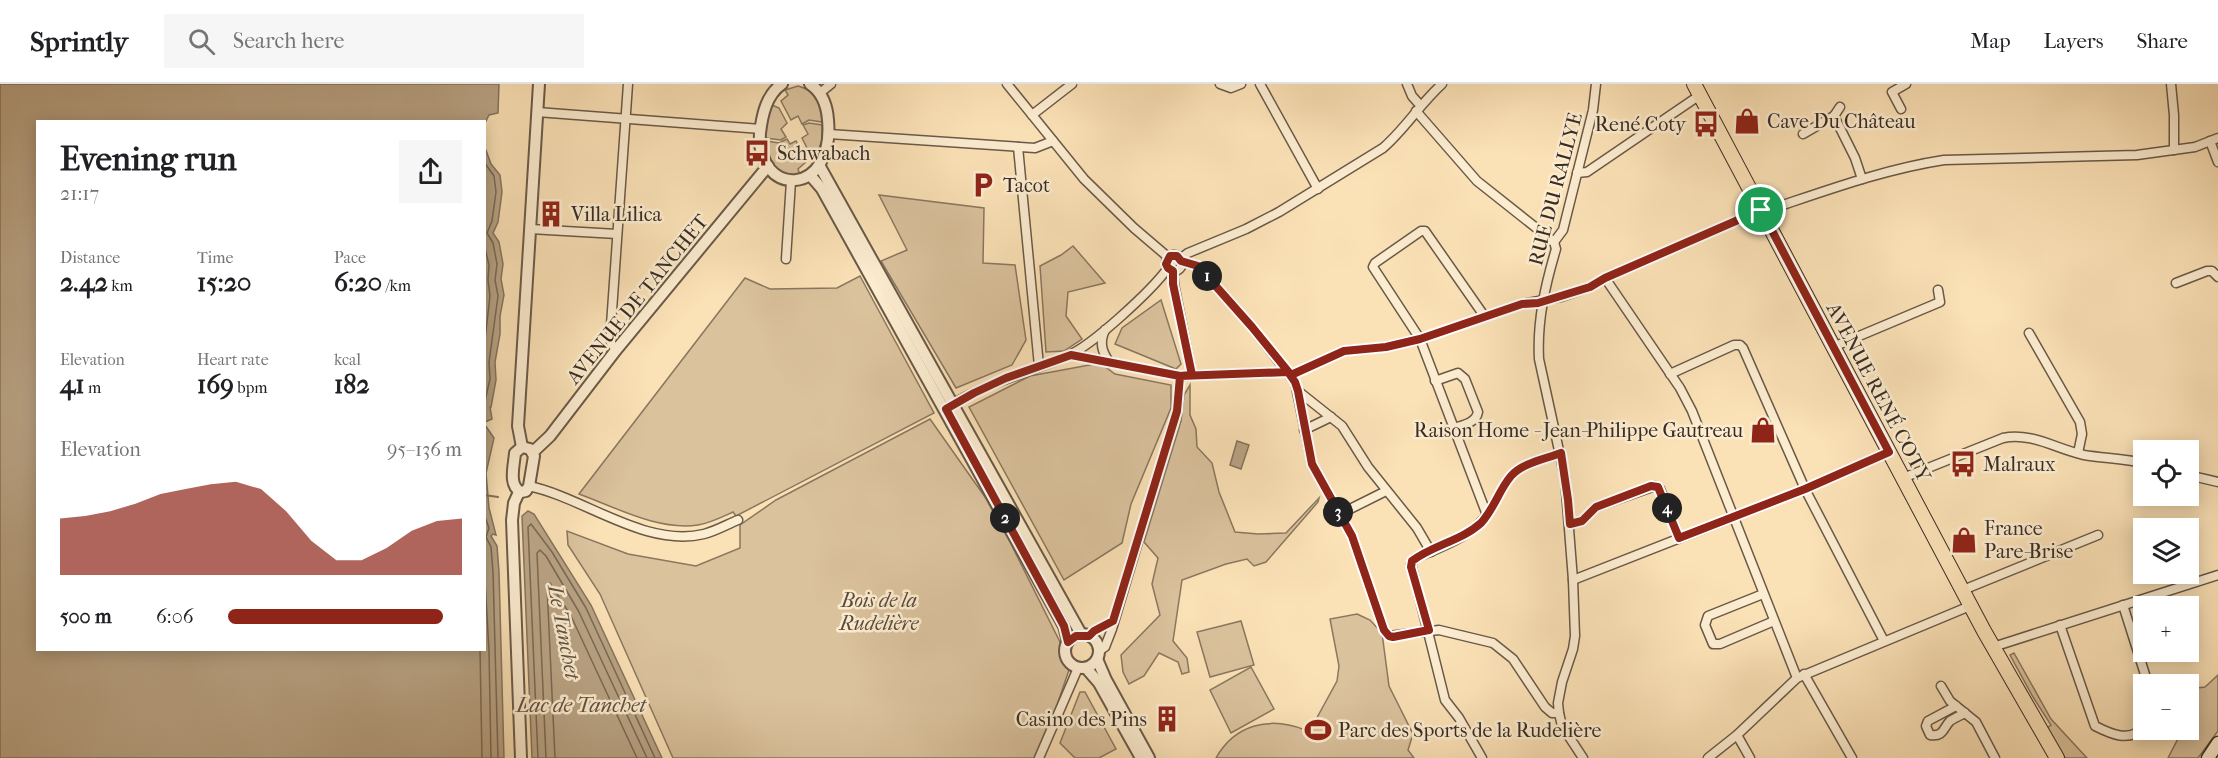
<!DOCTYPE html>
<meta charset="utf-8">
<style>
body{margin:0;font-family:"IM FELL French Canon",serif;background:#f6f6f6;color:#202124;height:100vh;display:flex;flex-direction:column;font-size:22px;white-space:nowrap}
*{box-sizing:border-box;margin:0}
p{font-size:20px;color:#757577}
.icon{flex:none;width:33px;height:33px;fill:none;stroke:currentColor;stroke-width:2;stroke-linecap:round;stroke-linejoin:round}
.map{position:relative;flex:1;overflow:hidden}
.drawer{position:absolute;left:36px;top:36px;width:450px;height:531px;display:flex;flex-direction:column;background:#fff;border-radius:0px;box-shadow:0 3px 15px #0003}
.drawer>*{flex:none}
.fabs{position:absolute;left:2133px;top:356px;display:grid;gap:12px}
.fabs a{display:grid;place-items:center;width:66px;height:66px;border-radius:0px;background:#fff;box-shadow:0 3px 15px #0003;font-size:30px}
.pin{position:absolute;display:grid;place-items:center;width:51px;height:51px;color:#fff;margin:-26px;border:3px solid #fff;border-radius:50%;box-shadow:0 2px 6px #0007}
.km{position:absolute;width:30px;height:30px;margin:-15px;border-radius:50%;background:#222;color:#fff;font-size:16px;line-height:30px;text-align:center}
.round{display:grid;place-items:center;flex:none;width:63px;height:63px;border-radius:0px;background:#f6f6f6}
.summary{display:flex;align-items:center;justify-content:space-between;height:102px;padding:0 24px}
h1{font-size:33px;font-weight:800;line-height:45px}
.figures{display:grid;grid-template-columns:repeat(3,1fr);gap:9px;height:102px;padding:6px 24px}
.figures div{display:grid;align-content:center}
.figures b{font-size:26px;font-weight:800}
.figures small{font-size:16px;font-weight:400}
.figures p{font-size:16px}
.chart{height:168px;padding:12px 24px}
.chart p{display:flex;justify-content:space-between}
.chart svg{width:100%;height:108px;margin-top:6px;fill:#8f2418;opacity:.7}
ul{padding:0 24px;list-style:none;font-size:20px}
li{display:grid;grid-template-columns:96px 72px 1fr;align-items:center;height:45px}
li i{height:15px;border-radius:8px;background:#8f2418}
header{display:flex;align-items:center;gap:36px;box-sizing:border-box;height:84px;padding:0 30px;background:#fff;border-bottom:2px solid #e0e0e0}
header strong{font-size:28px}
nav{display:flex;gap:33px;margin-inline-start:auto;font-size:21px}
.search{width:420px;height:54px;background:#f6f6f6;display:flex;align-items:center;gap:15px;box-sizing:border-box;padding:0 21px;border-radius:0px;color:#757577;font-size:22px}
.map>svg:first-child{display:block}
</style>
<header>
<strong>Sprintly</strong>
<div class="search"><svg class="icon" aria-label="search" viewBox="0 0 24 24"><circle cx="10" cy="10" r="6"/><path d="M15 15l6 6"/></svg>Search here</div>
<nav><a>Map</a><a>Layers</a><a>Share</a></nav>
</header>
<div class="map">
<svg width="2218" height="674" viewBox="0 0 2218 674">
<rect width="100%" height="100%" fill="#fbe1b6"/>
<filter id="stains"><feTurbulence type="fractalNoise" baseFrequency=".00333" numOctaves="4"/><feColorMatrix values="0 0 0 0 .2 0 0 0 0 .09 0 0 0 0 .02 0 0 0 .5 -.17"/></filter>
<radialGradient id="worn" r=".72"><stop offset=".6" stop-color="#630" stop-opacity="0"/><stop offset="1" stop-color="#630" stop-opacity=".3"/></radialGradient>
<g fill="#dac29d" stroke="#897760" stroke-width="1.5">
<path d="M798,2C815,6 821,22 822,38L809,36L802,40L798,32L791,36L781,17L788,11L785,6Z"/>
<path d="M772,21L779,24L787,39L781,45L786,53L781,56L765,54L767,35Z"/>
<path d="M809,39L822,41V56L816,73L810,70L802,54L808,50L803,41Z"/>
<path d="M787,55L790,60L796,57L807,77L798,85L800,91C775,92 770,80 766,57L779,59Z"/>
<path d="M879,111L984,124L983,179L1015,181L1026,256L1012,281L956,304L881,177L907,166Z"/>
<path d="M1073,162L1105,199L1068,208L1066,232L1082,255L1064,267L1046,268L1040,182L1061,171Z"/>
<path d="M860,192L934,329L736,432L733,428C722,433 710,439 698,441C658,447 615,423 579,410L745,194L770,205L837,204Z"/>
<path d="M1161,216L1181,280L1176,285L1115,260L1122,244Z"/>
<path d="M1100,279L1115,290L1171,301V324L1131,420L1122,459L1064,496L969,323L1030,292Z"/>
<path d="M1190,301V331L1196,345L1197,363L1212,379L1219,408L1235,448L1258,450L1286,449L1319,414L1318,418L1266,478L1254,482L1247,475L1226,480L1182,496L1173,557L1187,574L1189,588L1182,590L1178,578L1159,569L1144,592L1129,600L1123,588L1121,571L1160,531L1152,500L1158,474L1144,458L1181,337L1184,311Z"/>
<path d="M930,335L985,413L1011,460L1071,580L1039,674H673L600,510L568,461L567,447L628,470L696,482L740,464V441L776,416Z"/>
<path d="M1357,530L1370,536L1382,549L1389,602L1413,650L1408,666L1414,674H1216C1235,640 1270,632 1305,646L1314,639L1337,597L1339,582L1330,535Z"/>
<path d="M1241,537L1254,581L1210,593L1197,548Z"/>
<path d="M2014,569L2051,635L2087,674H2065L2047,644L2051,641L2033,613L2010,571Z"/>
<path d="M1251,583L1274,625L1231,649L1210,606Z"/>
<path d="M2218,591V647L2198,674H2168L2183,645H2188L2189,635L2194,625L2189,605L2205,603Z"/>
<path d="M1080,608H1085L1116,665L1099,674H1075L1060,659Z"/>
</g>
<g fill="#b9a384" stroke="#85735e" stroke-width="1.5">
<path d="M0,0H499L498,29L489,31L485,39L484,38H38V566H484L485,341L494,354L486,389L489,424L496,451L493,450L491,452L497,462L499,488L504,674H0Z"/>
<path d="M484,61L491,80L500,91L502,108L498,138L493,149L499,158L503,180L501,195L504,211L500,232V250L495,278L496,296L491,323H490L492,335L485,338Z"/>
<path d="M1237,357L1249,361L1241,385L1230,381Z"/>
<path d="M528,427L534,430L591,521L662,674H532L522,432Z"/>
</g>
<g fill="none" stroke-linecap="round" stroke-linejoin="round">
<g stroke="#786854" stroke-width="1.5">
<path d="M484,78L494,92L496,108L492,137L487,149L493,159L497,180L495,196L498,212L489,278L490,295L484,321"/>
<path d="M484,160L489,181L488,196L490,212L484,264"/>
<path d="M484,430L489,444L486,453L491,463L493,488L498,674"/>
<path d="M484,479L489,567L491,674"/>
<path d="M480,566L482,674"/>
<path d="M538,674L528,443L531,440L552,468L586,524L655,674"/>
<path d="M546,674L537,469L540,466L546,472L579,528L647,674"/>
<path d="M555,674L547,502L550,499L571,532L637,674"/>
</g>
<path stroke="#85735e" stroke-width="2" d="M484,411L498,413"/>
<g stroke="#695948" stroke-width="11">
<g id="minor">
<path d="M1007,0L1084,95L1134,144L1168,173"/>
<path d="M1220,0L1231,4L1241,0"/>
<path d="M1260,0L1318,105"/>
<path d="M1407,0L1412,12L1420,21"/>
<path d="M2171,0L2174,31V66"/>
<path d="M820,9L831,0"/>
<path d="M1840,23L1834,32L1855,74L1862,95"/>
<path d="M1901,25L1892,8L1906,0"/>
<path d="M1416,27L1477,97L1554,158"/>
<path d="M537,28L761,45"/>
<path d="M1032,31L1072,0"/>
<path d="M829,50L1035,64L1053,57"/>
<path d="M1803,50L1834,32"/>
<path d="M2210,57L2218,78"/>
<path d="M1018,63L1039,282"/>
<path d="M1577,89L1587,88L1700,11"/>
<path d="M530,145L617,150"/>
<path d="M1554,158L1556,165C1545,202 1537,237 1539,275L1565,394L1573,496L1575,552L1573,565L1562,598L1558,619L1559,629L1562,642L1583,674"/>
<path d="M1554,158L1563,146L1593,26L1596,0"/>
<circle cx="1174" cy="179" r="8"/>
<path d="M786,175L791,97"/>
<path d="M1180,175L1188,169L1246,145L1279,128L1383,64C1405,45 1420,20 1442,0"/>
<path d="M1181,177L1198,182L1252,243L1295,298L1312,380L1352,452L1384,546L1389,552L1439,546L1493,559L1513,575L1545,623L1552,629H1559"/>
<path d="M1173,187L1174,200L1192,291"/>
<path d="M1605,194L1680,304L1692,327L1797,594"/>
<path d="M2176,199L2207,187H2212L2218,193"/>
<path d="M1485,233L1425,147H1421L1375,179L1373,183L1420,255L1487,431"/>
<path d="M1105,246C1099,259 1102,268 1110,279"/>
<path d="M2029,249L2080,338L2082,350L2078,369"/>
<path d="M1833,263L1940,218L1938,206"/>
<path d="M616,266L611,259V241L628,0"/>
<path d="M1071,271L1180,292L1288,288"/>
<path d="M1670,290L1734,261H1740L1743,264L1805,405L1884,557"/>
<path d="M1291,291L1344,267L1386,263L1420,255L1522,220L1561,213L1590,203L1605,194L1761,126L1771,125C1828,106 1885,85 1944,76L2137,71L2195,63L2218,54"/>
<path d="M1435,297L1458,289L1465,295L1478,328C1476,339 1463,341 1454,344"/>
<path d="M1298,307L1342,342L1368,383L1417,444L1431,468"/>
<path d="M948,323C986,298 1027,290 1067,272C1092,262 1152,206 1168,184"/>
<path d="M1304,346L1331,333"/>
<path d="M2188,391L2218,398"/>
<path d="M1903,394L2003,354C2032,348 2056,365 2084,371C2103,374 2124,375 2144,379"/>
<path d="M529,402C585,414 645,464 704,450C716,447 728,440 738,436"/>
<path d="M1340,430L1386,407"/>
<path d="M1570,440L1582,437L1596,423L1655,402L1660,405L1679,454"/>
<path d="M1573,496L1805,405L1889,368"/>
<path d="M1963,506L2098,451"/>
<path d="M1763,510L1708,532L1705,541L1713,560H1720L1774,537"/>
<path d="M2123,521L2148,600"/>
<path d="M2060,541L2095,642C2111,650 2129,659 2144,643"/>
<path d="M1089,552L1094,547L1113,537"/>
<path d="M1993,563L2218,491"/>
<path d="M1099,567L1105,563L1112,545L1177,327L1180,292"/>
<path d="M1804,590L1852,674"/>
<path d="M1941,602L1950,617L1976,638L1995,674"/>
<path d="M1956,622L1928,637L1926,642L1930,651C1944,653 1943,644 1950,637C1954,634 1961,631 1965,629"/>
<path d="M1737,651L1750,674"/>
<path d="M1039,674L1078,584"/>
<path d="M1482,674L1459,634L1445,616L1411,480L1416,474C1438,464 1462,456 1480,439C1494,425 1499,406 1511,392C1522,379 1545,375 1561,369"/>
<path d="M1708,674L1737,651L1797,594L1970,522"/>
</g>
</g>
<g stroke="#695948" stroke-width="14">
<g id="tertiary">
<path d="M782,0C766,11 762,32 760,49C756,114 835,114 828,36C827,21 822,8 810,0"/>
<path d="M819,81L1081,550"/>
<path d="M810,91L822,105L1064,542L1068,558"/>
<path d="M522,363L518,342L539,0"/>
<path d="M522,363L530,365L534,372L529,402L526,407L521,408C508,402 514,382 515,369Z"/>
<path d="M533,368L550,352L616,266L768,82"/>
<path d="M519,408L514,419L512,436L521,674"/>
<circle cx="1082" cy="567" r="17"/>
<path d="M1097,575L1106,596L1149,674"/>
<path d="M1086,584L1099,599L1141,674"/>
</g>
</g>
<g stroke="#382c24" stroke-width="15">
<path id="secondary" d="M2208,674L2218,659"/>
</g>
<g stroke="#382c24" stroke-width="16">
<path id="primary" d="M1694,0L1984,547L2057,674"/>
</g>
<use href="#minor" stroke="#fcecd0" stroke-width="8"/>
<use href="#tertiary" stroke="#fcecd0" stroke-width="10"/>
<use href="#secondary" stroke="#fcecd0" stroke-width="12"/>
<use href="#primary" stroke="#fbe1b6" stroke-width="14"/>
</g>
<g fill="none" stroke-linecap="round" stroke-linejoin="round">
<g stroke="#fff" stroke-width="12">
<path id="route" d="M1761,126L1605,194L1590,203L1538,219L1522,220L1420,255L1386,263L1344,267L1291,291L1252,243L1198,182L1181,177L1177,172H1170L1166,180L1168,184L1173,187V200L1192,291L1180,292L1177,327L1113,537L1094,547L1089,552H1076L1068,558L1064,542L946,325L974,309L1006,294L1071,271L1180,292L1288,288L1295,298L1298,307L1312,380L1352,452L1384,546L1389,552L1393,553L1429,546L1411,483L1412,477C1433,461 1461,457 1481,439C1494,425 1499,406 1511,392C1522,379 1545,375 1561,369L1568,416L1570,440L1582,437L1596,423L1651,402L1658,403L1679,454L1805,405L1889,368L1761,126"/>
</g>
<use href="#route" stroke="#8f2418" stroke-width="8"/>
</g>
<defs>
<g id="shop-bare" transform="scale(2.07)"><path d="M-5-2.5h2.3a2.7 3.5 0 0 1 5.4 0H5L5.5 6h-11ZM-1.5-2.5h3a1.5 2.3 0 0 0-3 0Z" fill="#8f2418" stroke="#fcecd0" stroke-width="2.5" paint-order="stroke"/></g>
<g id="bus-bare" transform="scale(2.07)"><path d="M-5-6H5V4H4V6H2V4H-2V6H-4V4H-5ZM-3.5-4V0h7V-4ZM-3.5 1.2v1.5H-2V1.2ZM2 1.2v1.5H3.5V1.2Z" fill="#8f2418" stroke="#fcecd0" stroke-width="2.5" paint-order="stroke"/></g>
<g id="parking-bare" transform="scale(2.07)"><path d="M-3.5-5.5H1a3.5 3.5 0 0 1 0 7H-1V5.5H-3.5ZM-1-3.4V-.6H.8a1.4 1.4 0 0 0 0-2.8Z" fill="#8f2418" stroke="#fcecd0" stroke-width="2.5" paint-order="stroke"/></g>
<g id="building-bare" transform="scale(2.07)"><path d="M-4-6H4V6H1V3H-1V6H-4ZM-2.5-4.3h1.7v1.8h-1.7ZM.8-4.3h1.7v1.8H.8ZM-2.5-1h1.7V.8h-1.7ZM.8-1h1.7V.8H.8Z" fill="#8f2418" stroke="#fcecd0" stroke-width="2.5" paint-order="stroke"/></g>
<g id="stadium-bare" transform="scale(2.07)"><path d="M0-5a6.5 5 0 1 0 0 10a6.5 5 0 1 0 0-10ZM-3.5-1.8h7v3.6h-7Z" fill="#8f2418" stroke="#fcecd0" stroke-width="2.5" paint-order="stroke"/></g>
</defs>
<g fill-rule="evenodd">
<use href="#shop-bare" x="1747" y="37"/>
<use href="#bus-bare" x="1706" y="40"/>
<use href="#bus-bare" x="757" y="69"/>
<use href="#parking-bare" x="983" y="101"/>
<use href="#building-bare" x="551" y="130"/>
<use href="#shop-bare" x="1763" y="346"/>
<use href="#bus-bare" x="1963" y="380"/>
<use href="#shop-bare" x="1964" y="456"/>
<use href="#building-bare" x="1167" y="635"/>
<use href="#stadium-bare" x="1318" y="646"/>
</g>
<g text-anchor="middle" stroke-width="5" stroke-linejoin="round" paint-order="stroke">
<g font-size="20" fill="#382c24" stroke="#fcecd0" text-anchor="start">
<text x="1767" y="44">Cave Du Château</text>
<text x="1686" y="47" text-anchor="end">René Coty</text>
<text x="777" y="76">Schwabach</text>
<text x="1003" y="108">Tacot</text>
<text x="571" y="137">Villa Lilica</text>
<text x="1743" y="353" text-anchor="end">Raison Home - Jean-Philippe Gautreau</text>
<text x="1983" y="387">Malraux</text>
<text x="1984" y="451">France<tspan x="1984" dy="23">Pare-Brise</tspan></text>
<text x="1147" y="642" text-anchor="end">Casino des Pins</text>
<text x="1338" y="653">Parc des Sports de la Rudelière</text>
</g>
<g font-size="20" fill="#382c24" stroke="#fcecd0">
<text transform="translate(1555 105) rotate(-75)" y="7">RUE DU RALLYE</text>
<text transform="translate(637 215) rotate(-51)" y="7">AVENUE DE TANCHET</text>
<text transform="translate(1879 308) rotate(62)" y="7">AVENUE RENÉ COTY</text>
</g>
<g font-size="20" font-style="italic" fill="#584a3c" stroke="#fcecd0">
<text x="879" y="523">Bois de la<tspan x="879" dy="23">Rudelière</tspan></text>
</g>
<g font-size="21" font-style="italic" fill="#5f5041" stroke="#fcecd0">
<text transform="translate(564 548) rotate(79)" y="7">Le Tanchet</text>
<text x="581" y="628">Lac de Tanchet</text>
</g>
</g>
<rect width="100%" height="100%" filter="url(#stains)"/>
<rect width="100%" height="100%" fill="url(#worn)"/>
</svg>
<div class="fabs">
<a><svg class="icon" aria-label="locate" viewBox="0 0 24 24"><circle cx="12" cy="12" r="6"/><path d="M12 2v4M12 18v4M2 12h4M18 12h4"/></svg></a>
<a><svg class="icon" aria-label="layers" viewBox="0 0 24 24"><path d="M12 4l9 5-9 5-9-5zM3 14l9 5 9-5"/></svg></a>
<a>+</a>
<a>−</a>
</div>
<div class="pin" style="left:1761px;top:126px;background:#1e9e55"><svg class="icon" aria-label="arrive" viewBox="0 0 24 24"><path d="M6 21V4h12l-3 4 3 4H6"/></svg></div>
<b class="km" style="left:1207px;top:192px">1</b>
<b class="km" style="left:1005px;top:434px">2</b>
<b class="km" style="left:1338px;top:428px">3</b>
<b class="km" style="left:1667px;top:424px">4</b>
<section class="drawer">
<div class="summary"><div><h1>Evening run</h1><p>21:17</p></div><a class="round"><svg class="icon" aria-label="share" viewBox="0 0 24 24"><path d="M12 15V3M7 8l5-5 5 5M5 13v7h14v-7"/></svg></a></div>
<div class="figures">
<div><p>Distance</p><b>2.42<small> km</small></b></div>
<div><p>Time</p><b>15:20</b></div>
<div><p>Pace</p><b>6:20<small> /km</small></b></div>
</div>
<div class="figures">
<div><p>Elevation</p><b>41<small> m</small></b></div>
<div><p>Heart rate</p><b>169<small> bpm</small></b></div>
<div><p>kcal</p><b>182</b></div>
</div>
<div class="chart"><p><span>Elevation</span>95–136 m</p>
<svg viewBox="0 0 160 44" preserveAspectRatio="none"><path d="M0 44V21L10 20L20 18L30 15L40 11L50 9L60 7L70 6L80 9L90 18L100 30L110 38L120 38L130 33L140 26L150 22L160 21V44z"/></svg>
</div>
<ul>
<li><b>500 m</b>6:06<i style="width:92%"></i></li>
</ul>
</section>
</div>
